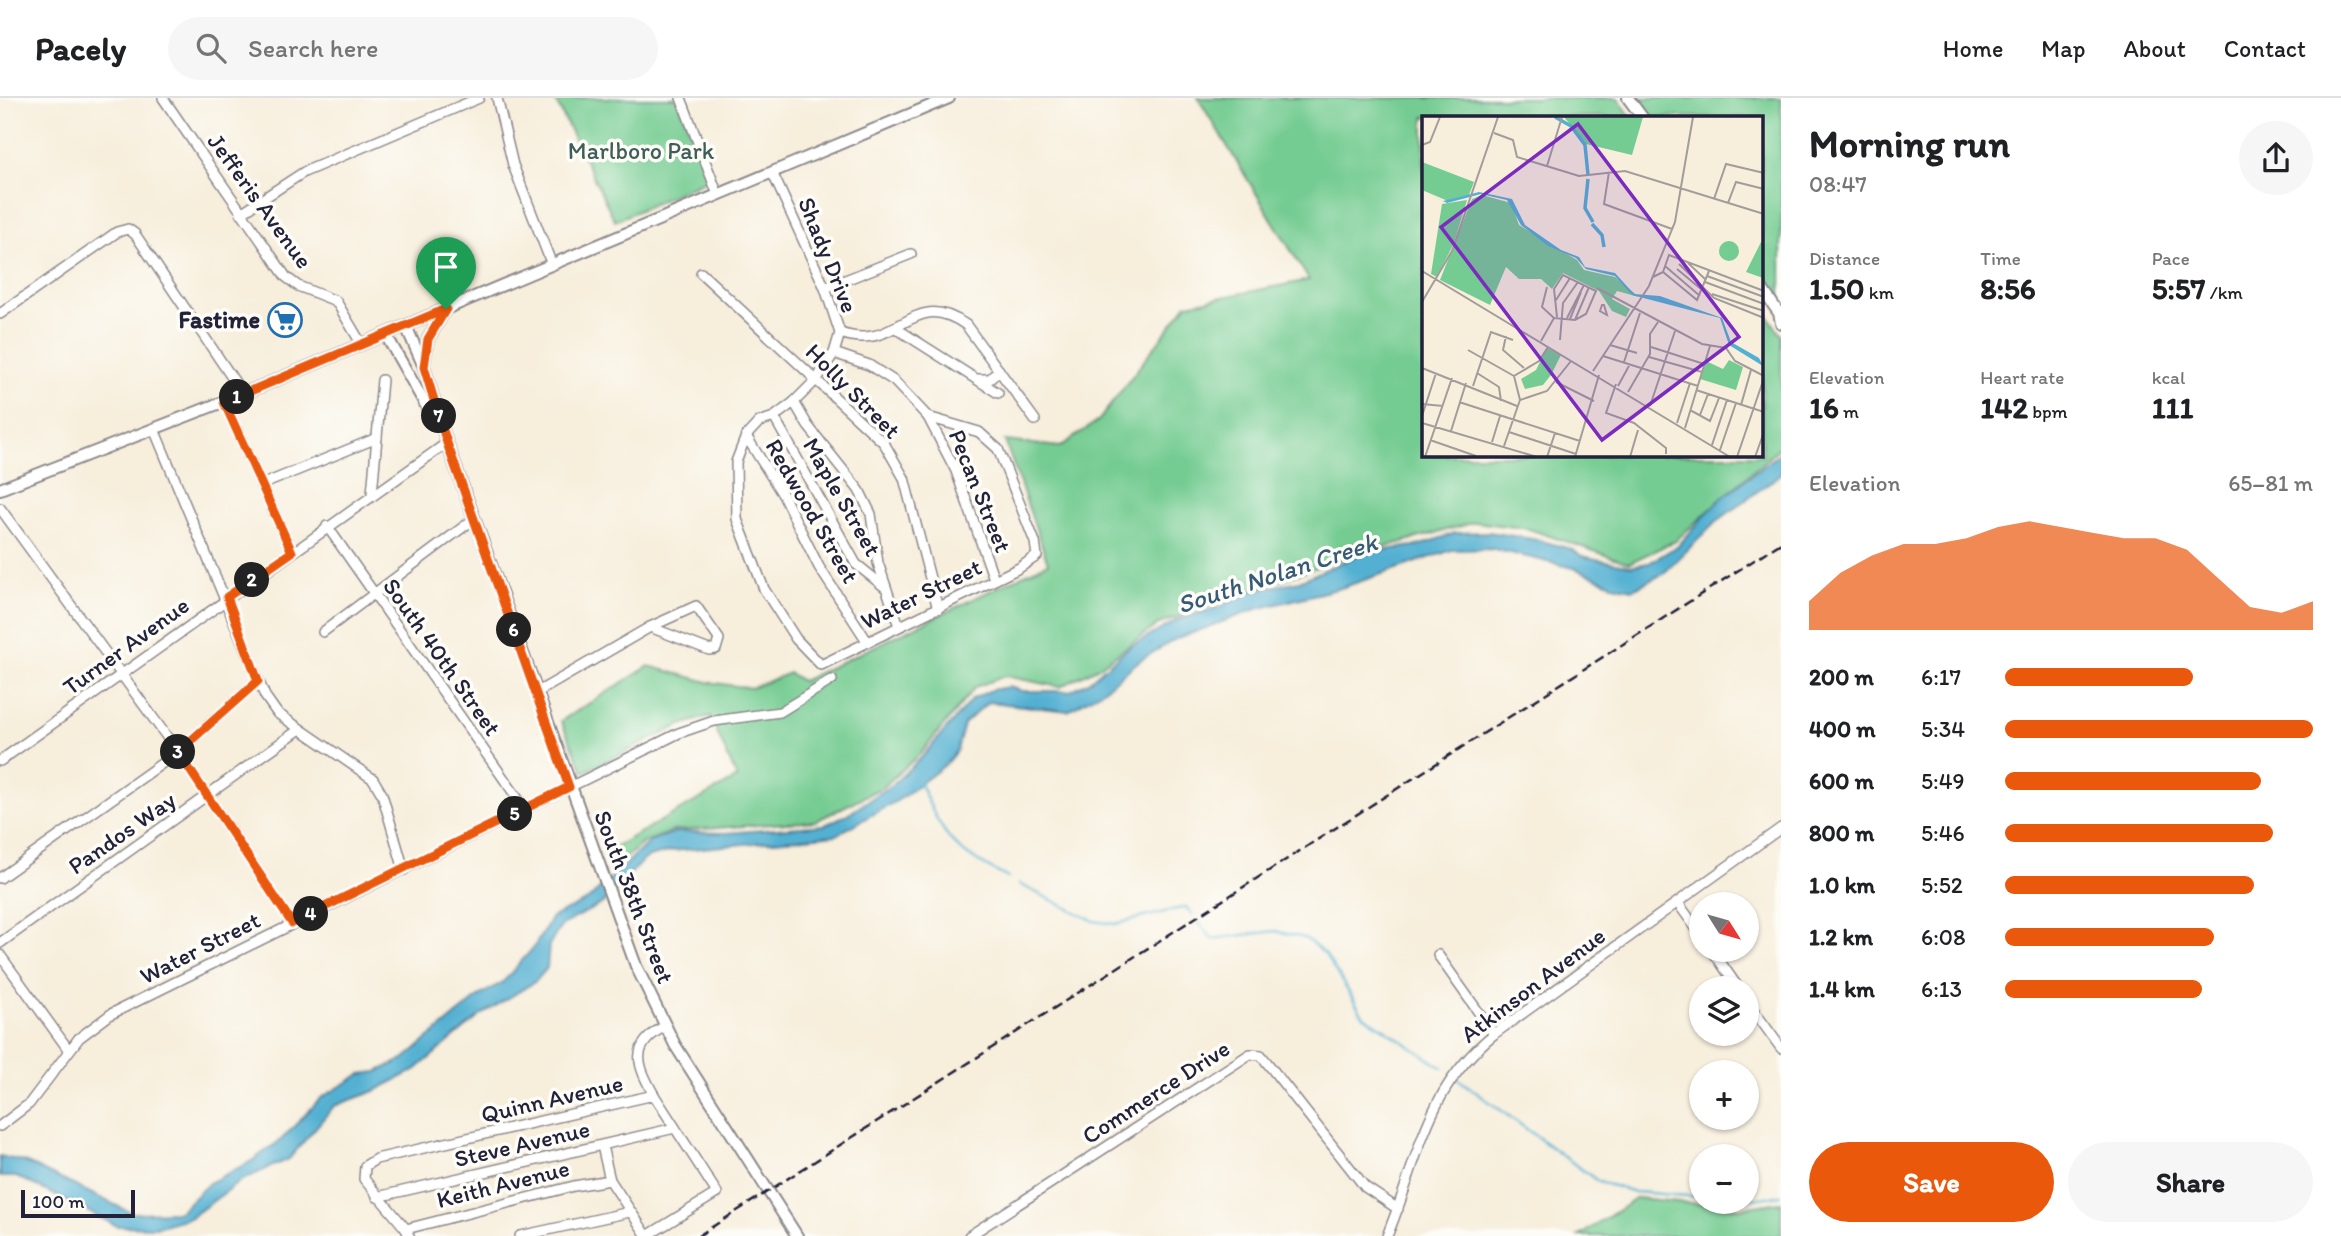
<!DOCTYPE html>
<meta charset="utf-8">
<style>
body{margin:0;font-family:Itim,sans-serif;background:#f6f6f6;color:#202124;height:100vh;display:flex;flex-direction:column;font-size:26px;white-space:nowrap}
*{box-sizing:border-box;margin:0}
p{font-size:23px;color:#757577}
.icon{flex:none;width:38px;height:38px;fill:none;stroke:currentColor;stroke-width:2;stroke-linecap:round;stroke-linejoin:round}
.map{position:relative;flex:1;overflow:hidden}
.details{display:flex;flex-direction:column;background:#fff;width:560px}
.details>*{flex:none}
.needle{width:46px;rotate:127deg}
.tools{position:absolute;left:1689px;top:794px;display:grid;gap:14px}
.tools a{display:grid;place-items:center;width:70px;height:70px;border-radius:50%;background:#fff;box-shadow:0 2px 5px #0004;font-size:35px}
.scale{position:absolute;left:21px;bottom:18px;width:114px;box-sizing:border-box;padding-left:7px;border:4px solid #22223b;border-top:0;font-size:19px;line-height:24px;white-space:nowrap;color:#22223b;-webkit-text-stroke:5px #fdfcf7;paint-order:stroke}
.pin{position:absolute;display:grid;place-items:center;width:60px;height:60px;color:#fff;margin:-72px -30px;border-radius:50% 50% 50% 0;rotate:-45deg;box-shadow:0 0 7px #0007}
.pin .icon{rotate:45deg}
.km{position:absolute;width:35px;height:35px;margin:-18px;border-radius:50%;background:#222;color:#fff;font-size:19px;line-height:35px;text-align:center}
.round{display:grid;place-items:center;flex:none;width:74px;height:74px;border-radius:37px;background:#f6f6f6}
.summary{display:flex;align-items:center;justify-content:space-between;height:119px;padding:0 28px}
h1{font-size:38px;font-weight:700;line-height:52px}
.figures{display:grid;grid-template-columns:repeat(3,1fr);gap:10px;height:119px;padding:7px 28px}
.figures div{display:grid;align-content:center}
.figures b{font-size:30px;font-weight:700}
.figures small{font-size:19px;font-weight:400}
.figures p{font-size:19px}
.chart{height:196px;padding:14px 28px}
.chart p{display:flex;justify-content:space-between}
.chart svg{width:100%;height:126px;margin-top:7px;fill:#ea580c;opacity:.7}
.button{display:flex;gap:14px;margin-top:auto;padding:14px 28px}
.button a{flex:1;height:80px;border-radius:42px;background:#ea580c;color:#fff;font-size:28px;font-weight:700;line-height:80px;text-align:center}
.button a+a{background:#f6f6f6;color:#202124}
ul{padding:0 28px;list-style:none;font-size:23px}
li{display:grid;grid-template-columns:112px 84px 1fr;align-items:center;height:52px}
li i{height:18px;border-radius:9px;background:#ea580c}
header{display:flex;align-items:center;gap:42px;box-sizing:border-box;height:98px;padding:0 35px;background:#fff;border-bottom:2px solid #e0e0e0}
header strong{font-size:33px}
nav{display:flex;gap:38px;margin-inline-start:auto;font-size:24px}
.search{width:490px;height:63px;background:#f6f6f6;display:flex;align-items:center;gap:18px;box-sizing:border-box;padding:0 24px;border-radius:38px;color:#757577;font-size:26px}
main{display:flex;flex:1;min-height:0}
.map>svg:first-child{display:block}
</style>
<header>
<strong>Pacely</strong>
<div class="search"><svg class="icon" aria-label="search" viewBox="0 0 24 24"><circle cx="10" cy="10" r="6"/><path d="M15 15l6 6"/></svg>Search here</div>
<nav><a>Home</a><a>Map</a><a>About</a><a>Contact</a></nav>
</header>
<main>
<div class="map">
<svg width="1781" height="1138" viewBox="0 0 1781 1138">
<rect width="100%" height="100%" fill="#fdfcf7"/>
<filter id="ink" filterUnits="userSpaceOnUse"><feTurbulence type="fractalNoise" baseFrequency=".0143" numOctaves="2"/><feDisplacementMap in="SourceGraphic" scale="14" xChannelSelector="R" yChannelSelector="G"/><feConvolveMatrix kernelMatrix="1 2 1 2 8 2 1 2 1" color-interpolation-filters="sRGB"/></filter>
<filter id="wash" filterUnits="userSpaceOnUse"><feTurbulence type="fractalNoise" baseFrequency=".00686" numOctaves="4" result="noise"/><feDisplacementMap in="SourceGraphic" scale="28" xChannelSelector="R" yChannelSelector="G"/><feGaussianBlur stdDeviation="1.57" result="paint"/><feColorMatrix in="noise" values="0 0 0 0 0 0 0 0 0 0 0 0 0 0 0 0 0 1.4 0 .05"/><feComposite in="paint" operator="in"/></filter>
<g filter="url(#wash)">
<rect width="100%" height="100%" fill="#f7eedb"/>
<g fill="#75cc92" stroke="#4c7766" stroke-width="2">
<path d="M554,0H676L711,80L615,123Z"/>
<path d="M1198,0H1618L1631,19H1424V357H1762V209L1781,237V348L1675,443L1629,465L1529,431L1476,424L1340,461L1159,526L1097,570L1060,589L1005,578L975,589L922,654L883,689L816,723L673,733L644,744L615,769L609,752L737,680L710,618L681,627L584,674L561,623L649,568L708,584L751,590L789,575L802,583L1048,465L1005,343L1060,349L1099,322L1187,206L1309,182Z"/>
<path d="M1639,0H1781V200L1762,173V19H1652Z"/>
<path d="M1637,1100L1741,1110L1781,1104V1138H1579Z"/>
</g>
<path fill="#53b0d2" stroke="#3a6986" stroke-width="2" d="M1781,354V376L1716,424L1663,476L1633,491L1617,488L1574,470L1493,451L1452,452L1341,490L1257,511L1176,541L1139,563L1103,592L1068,613L988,604L964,626L957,652L945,667L900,701L836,737L672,753L649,759L641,764L605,804L562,827L549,847L547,870L536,883L481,917L414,973L375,993L334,1008L289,1061L242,1082L191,1119L156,1129L117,1128L26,1083L16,1079H0V1058L25,1064L132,1115L179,1114L209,1085L250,1064L281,1042L321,1000L361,976L377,974L404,961L482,896L503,884L534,849L552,819L588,802L650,743L676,734L727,735L825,727L850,715L893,686L922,659L972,601L991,592L1009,589L1022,593H1070L1088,584L1128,550L1178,522L1222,508L1249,494L1299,483L1363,455L1421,447L1455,435L1489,434L1538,442L1571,451L1582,458L1630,468L1649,465L1679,447L1717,404Z"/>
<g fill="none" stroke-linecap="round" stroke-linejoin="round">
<g stroke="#53b0d2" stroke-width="2.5">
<path d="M919,684C947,744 949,749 1008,780"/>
<path d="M1019,786L1094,823L1115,826L1186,809L1192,816"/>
<path d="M1199,825L1212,841L1275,833L1305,840L1325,856L1363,917L1443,970"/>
<path d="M1458,981L1599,1084L1635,1094L1701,1099"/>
<path d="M1746,1102L1781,1097"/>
</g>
</g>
</g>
<g filter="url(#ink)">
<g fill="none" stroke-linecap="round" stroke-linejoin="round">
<g stroke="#8c888b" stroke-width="12">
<g id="minor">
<path d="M163,0L286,179L298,188L336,203L362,247"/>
<path d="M497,0L513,67L552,167"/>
<path d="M681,0L718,97"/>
<path d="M772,74L825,190L840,235L834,255L817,281L794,304L774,319L759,324L746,338L736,364L737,421L764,491L796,541L821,567L1019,470L1037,458L1035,444L998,351L979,334L928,319L894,283L869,267L834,255"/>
<path d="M241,115L304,74L479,0"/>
<path d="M701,175L884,345L904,380L938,511"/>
<path d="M825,190L911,156"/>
<path d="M0,216L117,134L128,131L135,136L243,296"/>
<path d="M894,229L998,295"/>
<path d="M840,235C846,237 855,239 862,239C904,239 918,193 966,227L1035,322"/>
<path d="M977,281H990L999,272"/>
<path d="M224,304L292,454"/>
<path d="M794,304L808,328L859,392L871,416L878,465L899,528"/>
<path d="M774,319L856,466L886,490"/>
<path d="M928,319L956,373L994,481"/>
<path d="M154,331L265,598L277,615L373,681L382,696L404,772"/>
<path d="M746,338L783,397L819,469L867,543"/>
<path d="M261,387L377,340"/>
<path d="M372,396L382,282"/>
<path d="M0,410L178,654L292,825"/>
<path d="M327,428L525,711"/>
<path d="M696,508L719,541L716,551L709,552L650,529Z"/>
<path d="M323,534L474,421"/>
<path d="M536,595L650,529"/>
<path d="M0,663L447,345"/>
<path d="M0,780L178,654L258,583"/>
<path d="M1678,805L1701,837"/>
<path d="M0,845L300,631"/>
<path d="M1712,852L1739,891"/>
<path d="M0,857L68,951"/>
<path d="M1438,857L1494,936"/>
<path d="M1746,902L1781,950"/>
<path d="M0,1028L29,1006L79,940L111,916L679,635L714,623L780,614L832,582"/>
<path d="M602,1048L610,1082L647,1138"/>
<path d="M377,1099L675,1030"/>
<path d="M406,1131L574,1088L610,1082"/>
<path d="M409,1138L406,1131L364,1081L365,1068L376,1061L654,997C637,966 629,948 665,928"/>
<path d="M520,1138L630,1114"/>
<path d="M647,1138L717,1095L654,997"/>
<path d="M969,1138L1250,956L1261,957L1365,1089L1398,1111"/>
<path d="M1387,1138C1420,1059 1424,993 1494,936L1781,730"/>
</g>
</g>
<g stroke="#8c888b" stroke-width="14">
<g id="major">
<path d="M1628,0L1642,19"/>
<path d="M1762,191L1779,215L1781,225"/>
<path d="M406,228L424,269L447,345L636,868L675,947L797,1138"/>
<path d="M386,237L437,327"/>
<path d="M424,266L428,241L444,214"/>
<path d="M0,391L243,296L949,0"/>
</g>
</g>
<use href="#minor" stroke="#fff" stroke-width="9"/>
<use href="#major" stroke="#fff" stroke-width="10"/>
<path stroke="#22223b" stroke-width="2.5" stroke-dasharray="10 5" stroke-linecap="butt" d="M698,1138L1781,445"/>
</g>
</g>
<g fill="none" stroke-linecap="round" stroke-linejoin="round" filter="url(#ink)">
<g stroke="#fff" stroke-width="14">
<path id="route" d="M446,211L428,241L424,269L447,345L569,689L292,825L178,654L258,583L227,499L292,454L224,304Z"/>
</g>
<use href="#route" stroke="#ea580c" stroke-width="9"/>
</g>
<defs>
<g id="supermarket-ring" transform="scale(1.75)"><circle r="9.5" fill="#fdfcf7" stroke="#1f6fb2" stroke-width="1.5"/><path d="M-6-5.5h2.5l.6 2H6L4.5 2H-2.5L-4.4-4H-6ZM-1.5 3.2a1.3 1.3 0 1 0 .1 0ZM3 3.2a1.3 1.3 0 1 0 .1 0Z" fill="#1f6fb2"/></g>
</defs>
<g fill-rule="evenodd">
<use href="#supermarket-ring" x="285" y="222"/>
</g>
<g text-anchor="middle" stroke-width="7" stroke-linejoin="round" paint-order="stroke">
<g font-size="24" fill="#3f5e59" stroke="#fdfcf7">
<text x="641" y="61">Marlboro Park</text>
</g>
<g font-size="24" fill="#22223b" stroke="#fdfcf7">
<text transform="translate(260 103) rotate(54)" y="8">Jefferis Avenue</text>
<text transform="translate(828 157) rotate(68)" y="8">Shady Drive</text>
<text transform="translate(853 293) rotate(45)" y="8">Holly Street</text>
<text transform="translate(980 393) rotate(68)" y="8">Pecan Street</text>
<text transform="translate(842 399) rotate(60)" y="8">Maple Street</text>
<text transform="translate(812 413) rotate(60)" y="8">Redwood Street</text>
<text transform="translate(921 496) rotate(-26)" y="8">Water Street</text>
<text transform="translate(126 548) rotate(-36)" y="8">Turner Avenue</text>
<text transform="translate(442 559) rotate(55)" y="8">South 40th Street</text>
<text transform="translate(122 735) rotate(-35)" y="8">Pandos Way</text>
<text transform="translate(634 799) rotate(69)" y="8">South 38th Street</text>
<text transform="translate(200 850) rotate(-27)" y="8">Water Street</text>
<text transform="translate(1533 887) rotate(-37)" y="8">Atkinson Avenue</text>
<text transform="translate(1156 994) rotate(-33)" y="8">Commerce Drive</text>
<text transform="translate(552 1001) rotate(-13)" y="8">Quinn Avenue</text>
<text transform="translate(522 1046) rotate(-13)" y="8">Steve Avenue</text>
<text transform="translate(503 1086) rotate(-14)" y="8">Keith Avenue</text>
</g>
<g font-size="24" font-weight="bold" fill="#22223b" stroke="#fdfcf7" text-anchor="end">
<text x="260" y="230">Fastime</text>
</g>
<g font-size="26" font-style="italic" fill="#365b77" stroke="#fdfcf7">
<text transform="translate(1277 475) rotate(-18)" y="9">South Nolan Creek</text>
</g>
</g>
<g transform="translate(1422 18)">
<rect width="341" height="341" fill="#f7eedb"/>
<path d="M142,1H221L210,39L164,28ZM0,46L52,66L47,79L26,85L0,74ZM60,79L89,87L97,109L155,144L162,154L193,161L217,181L195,175L190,183L208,193L204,201L190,195L177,175L141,157L130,173L119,163H97L84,151L68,189L18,164L50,83ZM45,84L32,127L15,161L9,158L20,88ZM297 135a10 10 0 1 1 20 0a10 10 0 1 1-20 0ZM339,126L341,127V162L324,156ZM125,232L139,239L129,259L121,269L103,273L99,263L114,254ZM307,244L321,251L314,274L278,263L284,245L301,253Z" fill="#75cc92"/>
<path d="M0,75L21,85L57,76L90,83L103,109L139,134L157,141L163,151L193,157L212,178L238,180L300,202L309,226L337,242L341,250L307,229L298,202L210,179L193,160L164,153L154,142L126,130L99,109L85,84L59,78L25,87Z" fill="#53b0d2"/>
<path fill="none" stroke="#53b0d2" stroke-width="3.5" d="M133,1L149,10L163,29L166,59M166,63L163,92L171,106M170,108L180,119L182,131"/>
<path fill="none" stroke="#a29c9b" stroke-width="2" d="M72,17L91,24L95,41L157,60L203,55L342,98M0,29L8,26L18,1M125,50L140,1M187,56L182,88L250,113M292,83L304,48L342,57M306,87L314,66L342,73M266,147L283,163M257,148L292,182L342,202M243,150L278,180M255,153L279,173M0,155L308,341M241,156L247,139L342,175M285,160L342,181M231,161L241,156L275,184L287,155M283,166L342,188M125,171L120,191L132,202M175,172L280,228L304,232L313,245L342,260M290,178L342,195M134,184L148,162M0,186L30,135L76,1M180,189H182L185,199L178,195ZM145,202L162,169M148,203L159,176M153,204L167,171M84,220L81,234L102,252M138,224L141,187L156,166M119,225L132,202L153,204L164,198L174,175L141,159L132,173L135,201M188,229L215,237M229,231L282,248M46,234L92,260M181,240L276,270M227,241L280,256M202,246L218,197M0,252L95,290M171,255L227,170L253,106L271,1M55,257L77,271L79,285M134,266L172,285M194,268L184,297L212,307L244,332V338M51,270L69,216L91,224M196,270L208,248M274,274L342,296M206,276L228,238V218L236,206M98,284L92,260L117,245L126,231M37,286L158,325M0,288L21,290M319,289L329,254M228,290L253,215M268,294L288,305L297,282M278,299L286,278M0,300L14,257M0,307L115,341M255,307L268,267M263,312L288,230M29,315L44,267M87,316L154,338M8,324L54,340M70,326L78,300M290,329L305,284M82,330L98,284L125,275L149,245M298,334L314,287M3,341L30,262M125,341L133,317M153,341L177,259M208,341L216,314M315,341L342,262M333,341L342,316"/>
<path fill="#7b2cbf" fill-opacity="0.15" stroke="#7b2cbf" stroke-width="3.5" d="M156,8L317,221L180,324L19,111Z"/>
<rect width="341" height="341" fill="none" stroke="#22223b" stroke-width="3.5"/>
</g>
</svg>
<div class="tools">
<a><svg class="needle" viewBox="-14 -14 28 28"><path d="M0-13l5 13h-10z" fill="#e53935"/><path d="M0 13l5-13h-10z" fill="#757577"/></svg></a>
<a><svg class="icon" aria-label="layers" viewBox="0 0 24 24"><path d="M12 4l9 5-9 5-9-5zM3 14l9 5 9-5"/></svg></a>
<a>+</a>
<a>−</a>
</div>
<div class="scale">100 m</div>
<div class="pin" style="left:446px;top:211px;background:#1e9e55"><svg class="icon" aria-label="arrive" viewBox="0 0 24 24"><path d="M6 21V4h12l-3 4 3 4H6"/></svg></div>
<b class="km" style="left:237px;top:299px">1</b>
<b class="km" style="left:252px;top:482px">2</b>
<b class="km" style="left:178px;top:654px">3</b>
<b class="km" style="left:311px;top:816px">4</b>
<b class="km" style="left:515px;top:716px">5</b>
<b class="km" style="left:514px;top:532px">6</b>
<b class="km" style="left:439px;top:318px">7</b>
</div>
<section class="details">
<div class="summary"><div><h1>Morning run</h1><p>08:47</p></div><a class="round"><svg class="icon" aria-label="share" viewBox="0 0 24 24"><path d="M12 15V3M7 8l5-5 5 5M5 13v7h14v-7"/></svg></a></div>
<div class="figures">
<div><p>Distance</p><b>1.50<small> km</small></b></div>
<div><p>Time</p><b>8:56</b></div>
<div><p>Pace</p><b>5:57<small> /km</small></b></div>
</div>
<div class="figures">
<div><p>Elevation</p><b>16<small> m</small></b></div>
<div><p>Heart rate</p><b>142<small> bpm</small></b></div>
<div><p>kcal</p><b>111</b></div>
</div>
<div class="chart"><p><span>Elevation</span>65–81 m</p>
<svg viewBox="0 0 160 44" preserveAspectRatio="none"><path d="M0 44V34L10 24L20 18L30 14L40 14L50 12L60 8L70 6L80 8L90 10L100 12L110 12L120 16L130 26L140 36L150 38L160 34V44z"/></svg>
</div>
<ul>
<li><b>200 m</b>6:17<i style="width:61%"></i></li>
<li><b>400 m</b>5:34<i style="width:100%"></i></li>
<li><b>600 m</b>5:49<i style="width:83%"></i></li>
<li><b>800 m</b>5:46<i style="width:87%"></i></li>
<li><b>1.0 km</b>5:52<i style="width:81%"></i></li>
<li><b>1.2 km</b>6:08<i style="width:68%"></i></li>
<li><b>1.4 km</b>6:13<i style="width:64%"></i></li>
</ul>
<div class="button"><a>Save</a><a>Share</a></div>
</section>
</main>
